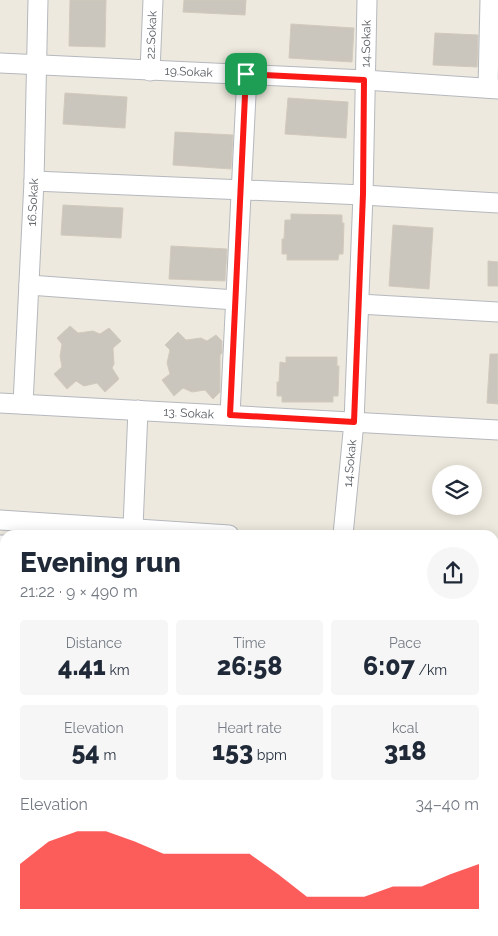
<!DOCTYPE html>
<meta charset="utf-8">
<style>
body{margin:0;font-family:Raleway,sans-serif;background:#f6f6f7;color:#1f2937;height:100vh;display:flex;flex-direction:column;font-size:19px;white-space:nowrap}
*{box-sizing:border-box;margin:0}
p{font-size:16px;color:#747a83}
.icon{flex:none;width:28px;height:28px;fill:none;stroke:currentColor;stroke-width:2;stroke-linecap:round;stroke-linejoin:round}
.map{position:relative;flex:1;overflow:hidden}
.sheet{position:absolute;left:0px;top:530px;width:499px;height:406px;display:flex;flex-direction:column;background:#fff;border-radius:15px 15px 0 0;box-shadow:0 2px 12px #0003}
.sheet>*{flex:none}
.fabs{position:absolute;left:432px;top:465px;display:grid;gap:10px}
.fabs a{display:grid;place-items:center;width:50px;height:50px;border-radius:50%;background:#fff;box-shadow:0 2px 12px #0003;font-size:25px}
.pin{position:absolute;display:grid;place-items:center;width:42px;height:42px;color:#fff;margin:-21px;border-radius:10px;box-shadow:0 2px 8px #0006}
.round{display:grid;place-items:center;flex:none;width:52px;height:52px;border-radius:26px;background:#f6f6f7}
.head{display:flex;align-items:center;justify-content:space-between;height:85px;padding:0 20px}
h1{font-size:28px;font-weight:800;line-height:38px}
.metrics{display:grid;grid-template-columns:repeat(3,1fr);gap:8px;height:85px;padding:5px 20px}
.metrics div{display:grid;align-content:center;border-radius:5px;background:#f6f6f7;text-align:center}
.metrics b{font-size:25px;font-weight:800}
.metrics small{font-size:14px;font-weight:400}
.metrics p{font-size:14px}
.chart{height:140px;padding:10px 20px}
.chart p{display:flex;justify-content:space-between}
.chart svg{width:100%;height:90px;margin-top:5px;fill:#fb1916;opacity:.7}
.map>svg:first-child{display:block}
</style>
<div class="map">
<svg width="498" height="936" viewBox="0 0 498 936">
<rect width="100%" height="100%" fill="#ede9de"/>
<path fill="#bae8b7" d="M494,644L498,645V793L494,814Z"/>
<g fill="#cac5bd" stroke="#d2cabc">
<path d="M70,0H106L105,47L69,46Z"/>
<path d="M184,0H246L245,15L183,12Z"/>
<path d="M291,24L354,28L352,62L289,58Z"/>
<path d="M435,33L478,35L477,67L433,65Z"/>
<path d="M65,93L127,97L125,128L63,124Z"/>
<path d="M288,98L348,102L346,138L285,134Z"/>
<path d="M175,132L233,135L231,169L173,165Z"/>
<path d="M63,205L123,208L121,238L61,235Z"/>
<path d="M291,214L342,215V223H344L343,254H339L338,260H287V254H282V239H284L285,220H291Z"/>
<path d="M393,225L433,228L429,289L389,286Z"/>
<path d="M171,246L227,249L225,281L169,279Z"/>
<path d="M488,261L498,262V286H488Z"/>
<path d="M70,326L78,333L93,331L100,334L109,328L121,341L113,348L114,364L112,368L119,379L105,392L97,383L84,386L76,381L67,389L54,374L62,367L60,356L62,344L57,338Z"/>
<path d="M178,332L186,340L201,338L207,341L216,335L222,341V353L220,355V392L213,399L205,390L192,392L183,388L174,396L162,380L170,374L167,363L170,350L165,345Z"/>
<path d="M490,354H498V404L487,403Z"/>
<path d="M286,357H337V366H339L338,396H333V402H282V396H277V382H279L280,362L286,363Z"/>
</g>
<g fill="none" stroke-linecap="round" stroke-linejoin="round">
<g stroke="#b5b8bd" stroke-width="21">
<g id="minor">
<path id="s1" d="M0,63L365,80L498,89"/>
<path id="s2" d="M150,71L153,0"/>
<path d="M488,88L490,0"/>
<path d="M34,181L363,195L498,203"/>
<path d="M29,285L235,300"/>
<path d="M359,304L498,312"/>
<path id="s3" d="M0,403L498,430"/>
<path id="s4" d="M23,404L34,181L38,0"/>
<path d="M230,415L247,75"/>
<path d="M0,520L229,535"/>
<path d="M133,527L138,410"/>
<path id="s5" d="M343,535L354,422L363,195L367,0"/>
<path d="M0,545H5"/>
<path d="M494,565L498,566"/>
<path d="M0,572L5,573"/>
<path d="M0,594H5"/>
<path d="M494,609L498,608"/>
<path d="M494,632H498"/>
<path d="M0,804H5"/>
<path d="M494,824H498"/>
<path d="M494,876L498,870"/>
<path d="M494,900L498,893"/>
<path d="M0,925H5"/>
<path d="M128,931L223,936"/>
<path d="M493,931L497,936"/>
<path d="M330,936V931"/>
<path d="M451,936L455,931"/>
<path d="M469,936L472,931"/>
</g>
</g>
<use href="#minor" stroke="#fff" stroke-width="19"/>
</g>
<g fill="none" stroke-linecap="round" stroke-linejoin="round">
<g stroke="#fff" stroke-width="10">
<path id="route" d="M246,74L364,80L363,194L354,422L230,415Z"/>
</g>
<use href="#route" stroke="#fb1916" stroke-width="6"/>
</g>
<g text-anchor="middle" stroke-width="4" stroke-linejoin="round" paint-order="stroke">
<g font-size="12" fill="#585d62" stroke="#fff">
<text dy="4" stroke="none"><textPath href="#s2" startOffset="36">22.Sokak</textPath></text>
<text dy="4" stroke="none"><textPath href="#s5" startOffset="492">14.Sokak</textPath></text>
<text dy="4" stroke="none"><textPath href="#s1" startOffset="189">19.Sokak</textPath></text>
<text dy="4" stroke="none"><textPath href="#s4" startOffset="202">16.Sokak</textPath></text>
<text dy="4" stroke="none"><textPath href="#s3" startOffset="189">13. Sokak</textPath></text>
<text dy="4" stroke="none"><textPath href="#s5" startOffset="72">14.Sokak</textPath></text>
</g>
</g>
</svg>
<div class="fabs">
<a><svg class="icon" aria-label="layers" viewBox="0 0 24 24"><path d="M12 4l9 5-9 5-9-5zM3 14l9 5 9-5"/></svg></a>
</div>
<div class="pin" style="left:246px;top:74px;background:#1e9e55"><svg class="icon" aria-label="arrive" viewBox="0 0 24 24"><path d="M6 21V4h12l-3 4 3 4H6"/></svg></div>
<section class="sheet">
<div class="head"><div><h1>Evening run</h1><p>21:22 · 9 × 490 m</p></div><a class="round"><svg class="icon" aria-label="share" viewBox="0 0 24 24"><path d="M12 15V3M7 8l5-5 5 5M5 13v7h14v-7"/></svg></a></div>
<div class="metrics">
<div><p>Distance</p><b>4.41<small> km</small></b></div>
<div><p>Time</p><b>26:58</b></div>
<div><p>Pace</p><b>6:07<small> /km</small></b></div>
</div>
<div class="metrics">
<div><p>Elevation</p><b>54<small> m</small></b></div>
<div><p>Heart rate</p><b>153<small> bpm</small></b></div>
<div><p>kcal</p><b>318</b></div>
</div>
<div class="chart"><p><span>Elevation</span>34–40 m</p>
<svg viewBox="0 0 160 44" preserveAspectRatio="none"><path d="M0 44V22L10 11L20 6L30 6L40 11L50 17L60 17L70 17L80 17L90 27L100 38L110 38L120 38L130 33L140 33L150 27L160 22V44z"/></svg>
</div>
</section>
</div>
